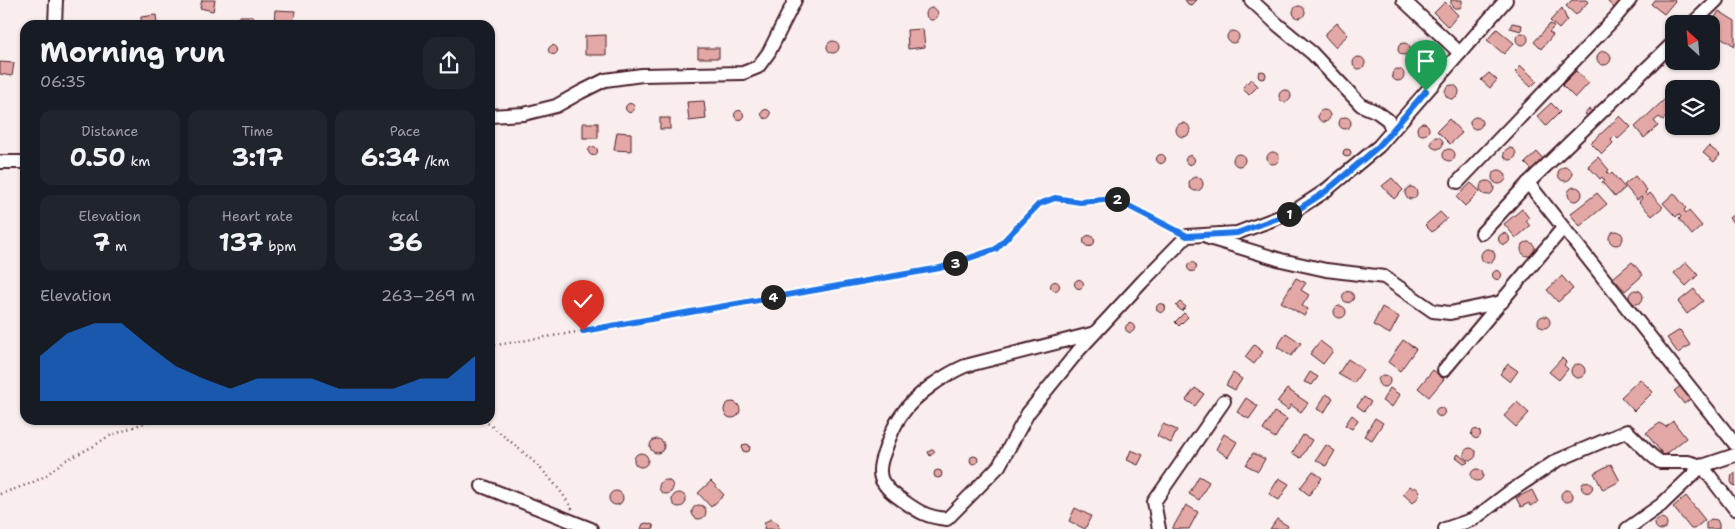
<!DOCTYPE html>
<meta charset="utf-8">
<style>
body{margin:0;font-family:"Shantell Sans",sans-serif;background:#20242c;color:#f1f3f6;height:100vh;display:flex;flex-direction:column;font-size:19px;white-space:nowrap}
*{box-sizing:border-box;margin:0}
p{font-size:16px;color:#9ea1a6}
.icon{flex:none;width:28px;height:28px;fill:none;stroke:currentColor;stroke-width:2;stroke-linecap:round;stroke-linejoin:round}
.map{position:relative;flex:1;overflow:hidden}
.details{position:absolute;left:20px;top:20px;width:475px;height:405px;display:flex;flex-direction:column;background:#171b24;border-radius:15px;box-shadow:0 1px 4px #0004}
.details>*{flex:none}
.needle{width:32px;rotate:334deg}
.fabs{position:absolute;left:1665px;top:15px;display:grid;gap:10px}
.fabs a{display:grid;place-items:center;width:55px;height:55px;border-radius:10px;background:#171b24;box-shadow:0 1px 4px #0004;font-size:25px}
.pin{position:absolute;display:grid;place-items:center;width:42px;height:42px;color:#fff;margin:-51px -21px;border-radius:50% 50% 50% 0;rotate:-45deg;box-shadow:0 0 5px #0007}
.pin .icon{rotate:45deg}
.km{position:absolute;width:25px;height:25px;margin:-12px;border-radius:50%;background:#222;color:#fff;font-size:14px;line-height:25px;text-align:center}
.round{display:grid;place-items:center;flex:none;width:52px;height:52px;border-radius:15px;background:#20242c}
.head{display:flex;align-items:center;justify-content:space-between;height:85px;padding:0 20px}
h1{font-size:28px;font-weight:700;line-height:38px}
.stats{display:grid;grid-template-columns:repeat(3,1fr);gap:8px;height:85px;padding:5px 20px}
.stats div{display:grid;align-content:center;border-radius:12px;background:#20242c;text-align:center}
.stats b{font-size:25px;font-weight:700}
.stats small{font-size:14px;font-weight:400}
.stats p{font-size:14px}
.chart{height:140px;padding:10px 20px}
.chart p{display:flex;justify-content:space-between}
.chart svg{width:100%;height:90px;margin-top:5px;fill:#1a73e8;opacity:.7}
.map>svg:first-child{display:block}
</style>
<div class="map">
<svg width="1735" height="529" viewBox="0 0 1735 529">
<rect width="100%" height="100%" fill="#f9eeed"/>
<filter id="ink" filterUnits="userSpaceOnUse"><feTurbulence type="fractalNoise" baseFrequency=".02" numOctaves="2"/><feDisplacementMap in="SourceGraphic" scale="10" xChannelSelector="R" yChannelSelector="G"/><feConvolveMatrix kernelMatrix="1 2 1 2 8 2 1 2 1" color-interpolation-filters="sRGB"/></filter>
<g filter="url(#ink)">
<g fill="#e3a8a6" stroke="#4a1f2b">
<path d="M202,0H215L213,11L200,8Z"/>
<path d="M1185,0H1197L1192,5L1188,4Z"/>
<path d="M1451,0H1462V4L1460,8H1454L1451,5Z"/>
<path d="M1572,0H1586L1588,2L1576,15L1566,6Z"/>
<path d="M1606,0H1617L1622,5L1617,11Z"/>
<path d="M1654,0H1674L1675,1L1664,14L1651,4Z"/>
<path d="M1445,2L1458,15L1448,27L1434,13Z"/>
<circle cx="1299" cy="12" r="6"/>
<circle cx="932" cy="14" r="6"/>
<path d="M1562,8L1567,20L1559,29L1550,21Z"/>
<path d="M275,10L295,11L294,25H274Z"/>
<path d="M1719,11L1735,21V46L1711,31V24Z"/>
<path d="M156,15L157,25H141V17Z"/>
<path d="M240,16H252L255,25H239Z"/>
<path d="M1337,23L1348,35L1335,47L1324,35Z"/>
<path d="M1512,23L1522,25L1521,31L1510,28Z"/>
<path d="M1550,24L1554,27L1549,32L1553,35L1541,49L1534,42Z"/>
<path d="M923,29L925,47L908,49L907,30Z"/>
<path d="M1497,29L1514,43L1504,54L1487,40Z"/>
<circle cx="1233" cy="37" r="6"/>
<circle cx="1522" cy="39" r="6"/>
<path d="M606,35V55H585V36Z"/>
<circle cx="833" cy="47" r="6"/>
<circle cx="1404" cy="49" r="6"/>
<circle cx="553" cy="50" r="4.5"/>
<rect x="698" y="48" width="21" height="10"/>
<circle cx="1604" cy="58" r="7"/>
<circle cx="1359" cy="63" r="6"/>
<path d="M0,62L14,63L12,76L0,74Z"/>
<path d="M1521,66L1537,81L1531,87L1515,72Z"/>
<circle cx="1398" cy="75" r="6"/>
<circle cx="1262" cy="75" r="4"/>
<path d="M1576,71L1589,83L1575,98L1562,85Z"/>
<path d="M1489,73L1497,80L1490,88L1481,80Z"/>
<path d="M1251,79L1258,86L1249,95L1242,88Z"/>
<path d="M1701,81L1708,89H1692Z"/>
<circle cx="1452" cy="92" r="7"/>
<circle cx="1285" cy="96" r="6"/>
<path d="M1665,99L1674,110L1663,120L1659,117L1654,121L1658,126L1644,138L1635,127Z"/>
<path d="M704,101L706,119L689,121L687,102Z"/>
<path d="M1551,103L1560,112L1546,126L1537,116Z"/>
<circle cx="630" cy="108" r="4.5"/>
<path d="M1589,109L1593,112L1589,117L1585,114Z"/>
<circle cx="766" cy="114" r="4.5"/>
<circle cx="1324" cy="116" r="6"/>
<circle cx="739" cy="115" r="4.5"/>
<path d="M1620,116L1631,127L1618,139L1615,136L1611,140L1613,143L1602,154L1591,143Z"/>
<circle cx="1476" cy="123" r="6"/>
<circle cx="1345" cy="123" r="6"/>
<rect x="660" y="118" width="10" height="11"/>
<path d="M1449,119L1462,133L1450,144L1437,131Z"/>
<circle cx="1423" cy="129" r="6"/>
<circle cx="1183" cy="130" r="7"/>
<rect x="583" y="123" width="15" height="15"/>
<path d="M617,132L631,133V151L614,150Z"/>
<circle cx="1437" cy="143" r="6"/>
<path d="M1709,146L1720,155L1714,162L1703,153Z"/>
<circle cx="593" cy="151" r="4.5"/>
<circle cx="1510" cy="154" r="6"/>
<circle cx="1449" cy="155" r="6"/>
<circle cx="1347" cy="153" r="4"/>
<circle cx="1273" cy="158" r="6"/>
<path d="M1537,152L1545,161L1534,172L1525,163Z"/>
<circle cx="1239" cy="160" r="6"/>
<circle cx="1161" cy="159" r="4.5"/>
<circle cx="1190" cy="160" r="4.5"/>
<path d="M1598,157L1609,170L1607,172L1610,175L1612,173L1625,188L1615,197L1602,182L1605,181L1602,177L1600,179L1588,166Z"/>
<circle cx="1565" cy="174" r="7"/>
<circle cx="1499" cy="177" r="7"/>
<path d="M1635,176L1647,190L1645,192L1647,196L1650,193L1663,207L1652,216L1639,202L1642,198L1641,197L1637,200L1624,185Z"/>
<circle cx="1196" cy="184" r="7"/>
<path d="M1392,178L1403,190L1394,199L1382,186Z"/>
<circle cx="1487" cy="188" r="7"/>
<path d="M1471,183L1480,191L1465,206L1456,197Z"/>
<circle cx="1411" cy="193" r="6"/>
<circle cx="1575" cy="194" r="7"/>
<path d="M1597,193L1607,204L1580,226L1570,214Z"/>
<path d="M1674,193L1686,208L1684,210L1686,213L1689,211L1702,226L1692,235L1679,219L1681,217L1679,214L1676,217L1663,203Z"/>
<path d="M1522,209L1529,218L1526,221L1530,226L1516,238L1504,224Z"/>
<path d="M1440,212L1447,219L1432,232L1425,225Z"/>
<path d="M1735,213V225L1729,218Z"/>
<circle cx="1616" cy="238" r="7"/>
<circle cx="1504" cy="239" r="5.5"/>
<circle cx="1089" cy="241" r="5.5"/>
<circle cx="1528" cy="249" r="7"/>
<circle cx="1488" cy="256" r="7"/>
<path d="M1632,262L1643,275L1625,291L1613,278Z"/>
<path d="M1686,262L1698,275L1686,286L1674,273Z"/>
<circle cx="1192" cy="267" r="4.5"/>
<circle cx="1497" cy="275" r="4.5"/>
<path d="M1562,276L1573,289L1558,302L1547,290Z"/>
<path d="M1296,278L1306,283L1301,290L1309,295L1302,306L1308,309L1304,316L1281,302Z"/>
<circle cx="1079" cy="284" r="4.5"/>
<circle cx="1055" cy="286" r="4.5"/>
<path d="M1694,289L1703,301L1687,314L1678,302Z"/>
<circle cx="1636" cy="297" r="7"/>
<circle cx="1348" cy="297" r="5.5"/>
<path d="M1180,302L1186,307L1182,311L1176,306Z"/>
<circle cx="1161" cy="308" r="4.5"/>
<circle cx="1340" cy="312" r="6"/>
<path d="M1382,307L1399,317L1390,334L1373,325Z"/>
<path d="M1184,313L1188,317L1179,326L1175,322Z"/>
<circle cx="1544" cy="322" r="6"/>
<circle cx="1130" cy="328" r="4.5"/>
<path d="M1680,330L1690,345L1678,353L1667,338Z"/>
<path d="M1286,333L1301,343L1291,356L1277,347Z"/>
<path d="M1403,340L1416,349L1400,371L1388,362Z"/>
<path d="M1320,341L1333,351L1323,364L1310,354Z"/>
<path d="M1254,345L1263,352L1254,364L1245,357Z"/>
<path d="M1562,358L1566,362L1564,365L1568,369L1559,380L1549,372Z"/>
<path d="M1348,359L1363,369L1354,383L1338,374Z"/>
<path d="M1508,364L1518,371L1510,382L1500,374Z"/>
<circle cx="1578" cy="371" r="7"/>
<path d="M1433,370L1444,379L1429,397L1418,388Z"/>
<path d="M1310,372L1318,377L1312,385L1304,382Z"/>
<path d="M1233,373L1242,379L1235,390L1226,385Z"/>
<circle cx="1384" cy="381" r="6"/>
<path d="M1640,379L1653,392L1634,411L1621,397Z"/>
<path d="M1684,383L1694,396L1684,404L1674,391Z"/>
<path d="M1195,388L1204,394L1195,406L1186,400Z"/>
<path d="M1390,388L1400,395L1392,407L1382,401Z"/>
<path d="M1287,389L1308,403L1301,412L1291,405L1288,410L1277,402Z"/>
<path d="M1326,394L1333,398L1324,413L1317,409Z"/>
<path d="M1364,397L1371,402L1364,411L1357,406Z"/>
<path d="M1246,398L1258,406L1249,419L1237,412Z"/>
<path d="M1517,402L1529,413L1516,427L1504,416Z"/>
<circle cx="732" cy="410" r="8"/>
<circle cx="1440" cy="412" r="4.5"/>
<path d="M1274,412L1287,419L1275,438L1263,430Z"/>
<path d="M1352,415L1358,420L1352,429L1345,425Z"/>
<path d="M1375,418L1383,423L1372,440L1364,436Z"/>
<path d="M1673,421L1686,438L1664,456L1646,433L1660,423L1666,427Z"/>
<path d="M1163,424L1177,430L1171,443L1157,436Z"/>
<circle cx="1476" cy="434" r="4.5"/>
<path d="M1224,434L1237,442L1228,457L1216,449Z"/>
<path d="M1303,435L1312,440L1301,458L1292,453Z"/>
<circle cx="657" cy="446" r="7"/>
<circle cx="746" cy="448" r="4"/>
<path d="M1326,445L1335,451L1326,466L1316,460Z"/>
<circle cx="1470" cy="454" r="6"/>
<path d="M933,449L935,452L930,456L928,452Z"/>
<path d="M1131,450L1143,455L1138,465L1127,460Z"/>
<path d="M1253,453L1265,459L1258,471L1246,465Z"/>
<circle cx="641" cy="460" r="7"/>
<path d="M1458,454L1468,462L1465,464L1456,457Z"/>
<circle cx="974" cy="460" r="4"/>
<path d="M1611,464L1620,481L1603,490L1594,473Z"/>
<circle cx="1477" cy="475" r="6"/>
<circle cx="938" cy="474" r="4"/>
<path d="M1313,471L1322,478L1309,495L1300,488Z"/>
<path d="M1735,473V486L1732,484L1731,480L1732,475Z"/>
<path d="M1199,476L1209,482L1199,500L1189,494Z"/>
<path d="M1279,478L1289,484L1279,500L1269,494Z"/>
<circle cx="666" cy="487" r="7"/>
<path d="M711,481L724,495L711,507L698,493Z"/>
<circle cx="1587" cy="487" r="5.5"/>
<path d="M1410,486L1414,489L1415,487L1420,491L1418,494L1420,495L1413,503L1403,494Z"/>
<path d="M1532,490L1538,502L1530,506L1529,503L1521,507L1516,498Z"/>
<circle cx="1567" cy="496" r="6"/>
<circle cx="616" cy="498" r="7"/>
<circle cx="679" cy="500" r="7"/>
<path d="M1686,496L1705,520L1694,529H1691L1673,507Z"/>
<path d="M1186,505L1198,512L1189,529H1172Z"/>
<circle cx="699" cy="512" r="7"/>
<path d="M1075,508L1091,516L1085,529L1069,521Z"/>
<circle cx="1661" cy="524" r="6"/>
<path d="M771,519L778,523L779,529H764L765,522Z"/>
<path d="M1277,519L1288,526L1286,529H1270Z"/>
<path d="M1711,519L1717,520L1719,524V529H1706V523Z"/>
<path d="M647,523L653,525L654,529H641L643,524Z"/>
</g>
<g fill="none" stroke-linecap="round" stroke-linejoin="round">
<g stroke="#4a1f2b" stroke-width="16">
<g id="street">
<path d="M1251,0L1278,25L1312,53L1361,105L1377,112L1388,120L1392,130"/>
<path d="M1403,0L1460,53"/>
<path d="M1692,24L1717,0"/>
<path d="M55,25L56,0"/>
<path d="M490,116L524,114L556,106L581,92L605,80L642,75L743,73L758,67L769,52L795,0"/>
<path d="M0,162H25"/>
<path d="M1458,182L1615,18L1630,0"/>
<path d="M1528,183L1735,444"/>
<path d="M1482,233L1528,183L1674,42"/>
<path d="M1209,238L1281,260L1326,270L1384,277L1433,311L1450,313L1502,302"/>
<path d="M1095,333L965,366C944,375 915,395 902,414C893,426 889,439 884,453C880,463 877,476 885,485C889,491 896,496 902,500C919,512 926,517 947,519L999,466L1028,413L1079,350L1143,281L1187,236L1237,233L1293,212L1325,191L1379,146L1506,0"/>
<path d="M1444,370L1563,228"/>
<path d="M482,486L591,529"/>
<path d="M1159,529L1154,502L1224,401"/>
<path d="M1445,529L1474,519L1508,493L1556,461L1627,431L1651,455L1660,462H1688L1702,466L1735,509"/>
<path d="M1627,529L1661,505L1702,466L1735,455"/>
</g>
</g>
<g stroke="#4a1f2b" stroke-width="2.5" stroke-dasharray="1 4" stroke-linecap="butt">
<path d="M490,346L583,331L939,268L996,249L1039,204L1055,198L1080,202L1115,199L1175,230"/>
<path d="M484,420C516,446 552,473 572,509"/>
<path d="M0,494L32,483L45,476L64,461L94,446L107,437L152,420"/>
</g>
<use href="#street" stroke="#fff" stroke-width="12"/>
</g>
</g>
<g fill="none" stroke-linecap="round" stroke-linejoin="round" filter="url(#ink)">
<g stroke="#fff" stroke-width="10">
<path id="route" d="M583,331L940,268L996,249L1039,204L1055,198L1080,202L1115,199L1187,236L1237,233L1294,212L1325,192L1379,146L1426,91"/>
</g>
<use href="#route" stroke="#1a73e8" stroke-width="6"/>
</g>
</svg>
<div class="fabs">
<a><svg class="needle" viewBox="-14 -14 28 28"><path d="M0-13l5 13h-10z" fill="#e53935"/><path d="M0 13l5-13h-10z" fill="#9ea1a6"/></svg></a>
<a><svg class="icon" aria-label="layers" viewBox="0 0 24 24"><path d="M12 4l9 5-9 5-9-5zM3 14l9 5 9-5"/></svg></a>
</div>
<div class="pin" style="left:1426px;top:91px;background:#1e9e55"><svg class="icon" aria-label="arrive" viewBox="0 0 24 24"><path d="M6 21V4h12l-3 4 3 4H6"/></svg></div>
<div class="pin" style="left:583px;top:331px;background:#d93025"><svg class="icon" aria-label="check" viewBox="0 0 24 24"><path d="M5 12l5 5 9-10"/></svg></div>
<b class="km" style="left:1289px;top:214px">1</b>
<b class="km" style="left:1117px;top:199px">2</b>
<b class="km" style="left:955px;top:263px">3</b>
<b class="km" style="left:773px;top:297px">4</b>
<section class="details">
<div class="head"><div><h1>Morning run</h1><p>06:35</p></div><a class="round"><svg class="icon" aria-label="share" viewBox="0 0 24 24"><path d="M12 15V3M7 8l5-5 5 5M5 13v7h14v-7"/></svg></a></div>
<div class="stats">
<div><p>Distance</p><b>0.50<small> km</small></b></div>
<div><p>Time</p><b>3:17</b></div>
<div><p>Pace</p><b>6:34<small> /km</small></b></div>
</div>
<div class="stats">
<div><p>Elevation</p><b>7<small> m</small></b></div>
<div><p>Heart rate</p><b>137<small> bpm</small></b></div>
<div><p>kcal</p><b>36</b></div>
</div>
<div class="chart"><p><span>Elevation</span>263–269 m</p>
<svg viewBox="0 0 160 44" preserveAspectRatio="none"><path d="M0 44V22L10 11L20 6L30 6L40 17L50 27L60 33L70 38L80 33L90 33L100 33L110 38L120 38L130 38L140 33L150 33L160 22V44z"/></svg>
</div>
</section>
</div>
